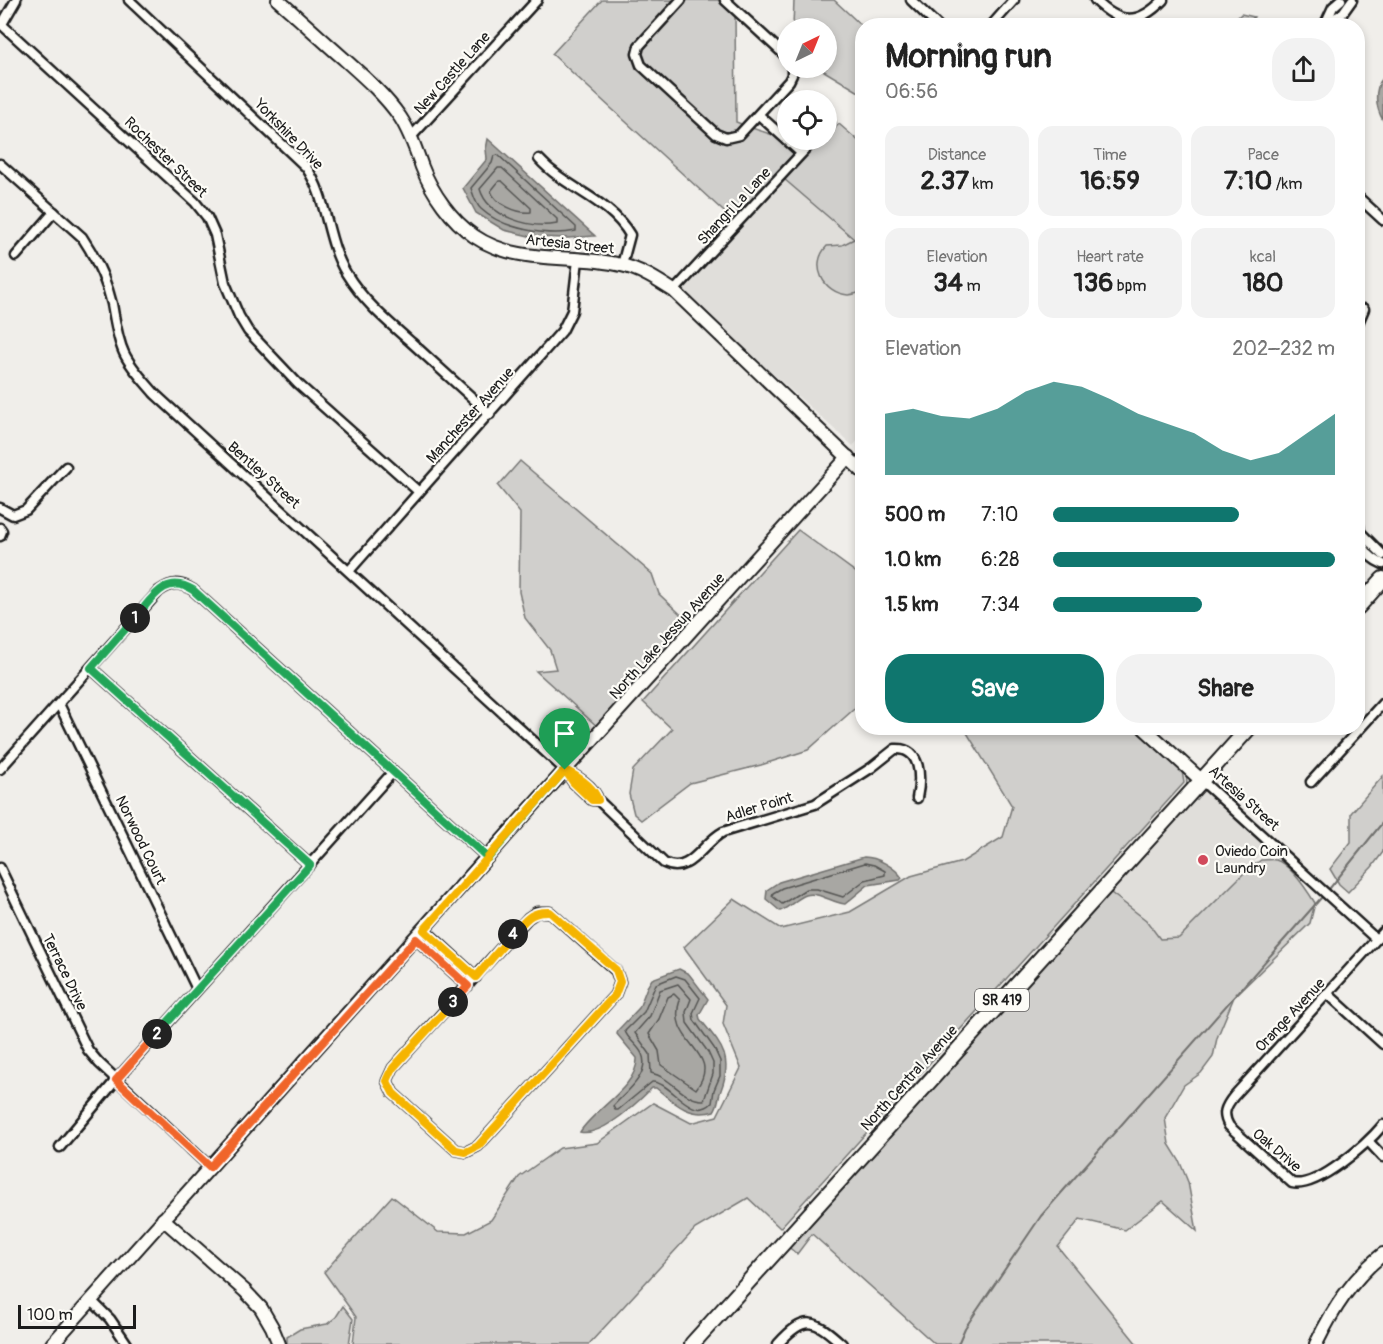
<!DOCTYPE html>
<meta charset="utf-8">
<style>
body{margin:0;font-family:Pangolin,sans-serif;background:#f2f2f2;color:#222;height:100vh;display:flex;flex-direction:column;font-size:22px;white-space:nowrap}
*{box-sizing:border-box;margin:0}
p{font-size:20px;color:#767676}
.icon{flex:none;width:33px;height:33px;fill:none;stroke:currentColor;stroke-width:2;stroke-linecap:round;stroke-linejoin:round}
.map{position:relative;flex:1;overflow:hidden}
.details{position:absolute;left:855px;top:18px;width:510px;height:717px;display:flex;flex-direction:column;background:#fff;border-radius:24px;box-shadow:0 3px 9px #0003}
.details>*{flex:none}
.needle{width:39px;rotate:43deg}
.controls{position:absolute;left:777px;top:18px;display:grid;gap:12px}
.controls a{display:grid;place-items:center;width:60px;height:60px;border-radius:50%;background:#fff;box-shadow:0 3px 9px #0003;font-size:30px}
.scale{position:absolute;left:18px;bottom:15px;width:118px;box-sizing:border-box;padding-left:6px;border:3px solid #1c1c1c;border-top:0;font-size:16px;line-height:21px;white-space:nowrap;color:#1c1c1c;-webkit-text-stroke:4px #fdfcf7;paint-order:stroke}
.pin{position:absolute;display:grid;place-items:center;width:51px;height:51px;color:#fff;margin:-62px -26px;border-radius:50% 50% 50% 0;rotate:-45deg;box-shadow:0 0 6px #0007}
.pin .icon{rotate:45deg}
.km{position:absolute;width:30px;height:30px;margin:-15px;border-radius:50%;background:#222;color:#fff;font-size:16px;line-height:30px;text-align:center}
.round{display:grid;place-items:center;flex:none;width:63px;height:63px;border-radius:24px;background:#f2f2f2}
.overview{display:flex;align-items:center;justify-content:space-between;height:102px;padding:0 30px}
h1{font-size:33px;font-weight:700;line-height:45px}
.stats{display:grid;grid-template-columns:repeat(3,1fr);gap:9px;height:102px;padding:6px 30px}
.stats div{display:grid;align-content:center;border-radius:15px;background:#f2f2f2;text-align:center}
.stats b{font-size:26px;font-weight:700}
.stats small{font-size:16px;font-weight:400}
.stats p{font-size:16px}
.chart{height:168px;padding:12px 30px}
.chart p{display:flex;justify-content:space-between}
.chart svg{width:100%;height:108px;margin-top:6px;fill:#0f766e;opacity:.7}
.button{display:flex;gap:12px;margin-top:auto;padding:12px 30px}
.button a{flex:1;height:69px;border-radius:24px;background:#0f766e;color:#fff;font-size:24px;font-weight:700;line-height:69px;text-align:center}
.button a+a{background:#f2f2f2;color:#222}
ul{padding:0 30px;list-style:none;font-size:20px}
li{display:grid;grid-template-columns:96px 72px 1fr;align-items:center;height:45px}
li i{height:15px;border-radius:8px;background:#0f766e}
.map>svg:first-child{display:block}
</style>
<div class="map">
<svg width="1383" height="1344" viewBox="0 0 1383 1344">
<rect width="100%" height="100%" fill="#f0eeea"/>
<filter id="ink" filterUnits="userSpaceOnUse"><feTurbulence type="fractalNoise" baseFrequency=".0167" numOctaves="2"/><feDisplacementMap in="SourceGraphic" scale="12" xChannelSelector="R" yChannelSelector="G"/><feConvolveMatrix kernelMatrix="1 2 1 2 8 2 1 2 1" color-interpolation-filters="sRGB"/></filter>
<g filter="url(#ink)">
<g fill="#e0deda">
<path d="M784,179L854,239L842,245L827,246L847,295L862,292V436L853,446L683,293L694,275Z"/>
<path d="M1201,786L1267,845L1250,868L1179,939H1160L1146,920L1107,890Z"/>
</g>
<g fill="#d0cfcc" stroke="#767674" stroke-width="1.5">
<path d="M602,0H675L635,44L633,55L638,68L719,141C733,145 743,138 752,128L776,136L795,154L734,221L552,54Z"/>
<path d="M686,0H718L735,15L736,122L744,125C736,132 729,136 719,130L645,62C642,56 641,50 645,44Z"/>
<path d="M794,0H834L862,26V89L859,92L819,68H826V28H793Z"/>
<path d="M1241,14L1254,17L1247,25H1230Z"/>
<path d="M839,124L862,144V292C858,293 852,295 848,295C823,293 809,265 827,246L842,245L854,239L784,179L776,186C787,175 813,142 826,140L827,136Z"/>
<path d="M520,461L652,574L659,594L692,625L599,728L536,671L556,669L550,650L525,618L519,592L520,513L498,486Z"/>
<path d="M798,530L862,577V702L808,750L761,765L690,783L641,820L634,814L629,794L633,770L672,729L643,702Z"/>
<path d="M964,728H1135L1182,771L1184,783L780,1228L748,1198L695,1229L589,1344H353L356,1317L324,1272L392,1196L438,1232L466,1233L491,1220L519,1177L560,1148L597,1143L653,1103L691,1123L717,1116L741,1068L723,1024L726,1005L684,947L734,899L781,929L850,912L911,876L962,862L1003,837L1012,806Z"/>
<path d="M1186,772L1195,780L879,1127L878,1125L1187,786Z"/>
<path d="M1383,776V852L1372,867L1348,892L1339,884L1330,869L1351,842V813Z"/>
<path d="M1261,860C1266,860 1272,859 1276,860C1291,865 1307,890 1315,903L1310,923L1234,997L1217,1038L1213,1057L1201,1073L1184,1085L1165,1118L1169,1144L1179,1160L1188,1182L1197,1231L1163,1201L1125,1230L1080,1219L1058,1247L1137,1344H935L812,1234L797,1254L786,1245L1107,890L1146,920L1160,939L1179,938L1246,871Z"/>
<path d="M343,1306L353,1319L349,1344H287V1337L300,1329L327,1324L336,1317Z"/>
</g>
<g fill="#a8a7a3" stroke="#706f6d" stroke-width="1.5">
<path d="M1383,78V120C1376,109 1373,89 1383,78Z"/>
<path d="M488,139L595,236L568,238L533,237L504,230L476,213L463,188L487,159L486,149Z"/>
<path d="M864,857C877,857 895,867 902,878L900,880L868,885L845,904C832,903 818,891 806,895C797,898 790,907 780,911L766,899L767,890L779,882Z"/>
<path d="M679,969L689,974L708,999L699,1015L700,1019C720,1044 734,1056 721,1090C718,1097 719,1104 714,1111C690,1119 673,1102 656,1088H652C637,1103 601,1137 580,1132C594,1109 638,1087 637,1058L617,1034L618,1030L639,1008L647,987L652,979Z"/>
</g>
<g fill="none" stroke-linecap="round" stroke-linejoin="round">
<g stroke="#545452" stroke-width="1.5">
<path d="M498,155L576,227V231C549,237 502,229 481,209C476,205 473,194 471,188L492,163L494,156Z"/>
<path d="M498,168H502L557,219V224C531,229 488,217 480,189Z"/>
<path d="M499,181H502L531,208V212C518,214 495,204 491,191Z"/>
<path d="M865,863L874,865L885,871V875L865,880L843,897L817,889H806L782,904L772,896L773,893L782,888Z"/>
<path d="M676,976L685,979L700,998L693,1013L694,1020L714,1048L720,1061V1076L714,1090L712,1103C691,1123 671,1081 652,1082L618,1110H615L613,1106C625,1093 651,1074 642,1054C638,1045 628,1040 625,1031L644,1012L656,984Z"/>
<path d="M678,984L691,999L686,1012L687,1023L708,1052L713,1063V1074L704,1100C683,1101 672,1077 651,1073L650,1054L635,1033L650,1016L660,990Z"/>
<path d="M674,994L680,1000C665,1044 725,1051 696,1089L661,1065L659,1051L649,1034L659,1019L668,997Z"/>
</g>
<g stroke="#706f6d" stroke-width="2">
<path d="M1330,888L1383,822"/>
<path d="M958,1344L965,1328L1041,1216L1321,898"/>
</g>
<g stroke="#1c1c1c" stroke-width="13">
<g id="street">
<path d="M129,0L306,167C328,199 326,240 346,273C363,301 388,322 412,343C438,367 464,390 490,414"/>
<path d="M681,0L639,46L637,54L641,65L716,134L726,138L739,135L789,81L792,75V68"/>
<path d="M725,0L788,58"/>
<path d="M911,0L938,26"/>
<path d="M1095,0C1119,24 1138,26 1163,0"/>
<path d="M1326,22L1333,7L1341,0"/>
<path d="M0,23L195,202L207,217L215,235L225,283L239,316L248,331L298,384L419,492"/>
<path d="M1325,23L1342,14L1352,0"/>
<path d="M2,24L16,0"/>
<path d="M991,26L1014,0"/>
<path d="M759,115L801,153"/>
<path d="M826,127L830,123"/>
<path d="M411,137L537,0"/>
<path d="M539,159C566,189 609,199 630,235L622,265"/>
<path d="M0,164L82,237C96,258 106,279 112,304C115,320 117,338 124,353C131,368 144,381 155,394L565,770L573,782L592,800H598L664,863C690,876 702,843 723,832L815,804L871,768L895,749C922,747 921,779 917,798"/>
<path d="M1358,197L1383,220"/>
<path d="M16,256L54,212"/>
<path d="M674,291L814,140"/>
<path d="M1358,323L1364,309"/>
<path d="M0,508L13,515L26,510L66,467"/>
<path d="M1358,520C1361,540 1361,555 1383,564"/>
<path d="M0,528L2,531L0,536"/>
<path d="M1360,532L1383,555"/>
<path d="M349,571L562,331L572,311L578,260"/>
<path d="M91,668L310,865"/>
<path d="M59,704L197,989"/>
<path d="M0,769L159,591C172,582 180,582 193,590L488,858"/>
<path d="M565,771C577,776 594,786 598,800"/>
<path d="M1201,780L1376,939"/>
<path d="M1311,782L1383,703"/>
<path d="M0,868L88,1050L99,1063L210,1167"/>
<path d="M537,912H550L616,971L620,982L615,995L478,1146L466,1152L456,1150L393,1093L387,1081L393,1068L528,918Z"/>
<path d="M424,929L476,977"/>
<path d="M1383,932L1234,1096C1225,1107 1222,1114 1229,1126L1292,1183C1317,1189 1367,1144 1383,1125"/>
<path d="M416,939L468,986"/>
<path d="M1328,994L1383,1044"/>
<path d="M1369,1142L1383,1157"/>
<path d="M60,1147L116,1080L393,772"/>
<path d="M91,1300L110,1319L127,1344"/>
<path d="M778,1344C805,1314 814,1319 842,1344"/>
</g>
</g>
<g stroke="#1c1c1c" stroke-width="16">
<g id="secondary">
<path d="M278,0C300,19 321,39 343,58C363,76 384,94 400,117C410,132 416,150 422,167C432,193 451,220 474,236C518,266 572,253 621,265C640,269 657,280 674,291L862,471"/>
<path d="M1144,728L1201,780"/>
<path d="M163,1219L245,1291L261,1308L272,1327L279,1344"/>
<path d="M52,1344L565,770L848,457"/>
<path d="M1316,1344C1333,1309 1352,1279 1383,1254"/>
</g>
</g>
<g stroke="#1c1c1c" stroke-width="18">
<g id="primary">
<path d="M1358,607L1383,579"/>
<path d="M692,1344L1249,728"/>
</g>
</g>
<use href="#street" stroke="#fdfcf7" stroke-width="8"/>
<use href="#secondary" stroke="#fdfcf7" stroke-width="12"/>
<use href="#primary" stroke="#fdfcf7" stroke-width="14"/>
</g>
</g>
<g fill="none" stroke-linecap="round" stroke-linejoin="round" filter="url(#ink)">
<g stroke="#fff" stroke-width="12">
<path id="split-1" d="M135,618C152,599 165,573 193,590L488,858L565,770"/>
</g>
<g stroke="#fff" stroke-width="12">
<path id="split-2" d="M135,618L91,668L310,865L157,1034"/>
</g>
<g stroke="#fff" stroke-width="12">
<path id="split-3" d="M157,1034L116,1080L210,1167L416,939L468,986L453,1002"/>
</g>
<g stroke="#fff" stroke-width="12">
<path id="split-4" d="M453,1002L393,1068L387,1081L393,1093L456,1150L466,1152L478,1146L615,995L620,982L616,970L550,912C530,911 526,920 513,934"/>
</g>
<g stroke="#fff" stroke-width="12">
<path id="split-5" d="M513,934L476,977L424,930L565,770C577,776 594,786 598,800H592L573,782L565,770"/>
</g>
<use href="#split-1" stroke="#22a559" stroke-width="8"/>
<use href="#split-2" stroke="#22a559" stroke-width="8"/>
<use href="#split-3" stroke="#f0652b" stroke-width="8"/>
<use href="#split-4" stroke="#f5b400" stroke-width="8"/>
<use href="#split-5" stroke="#f5b400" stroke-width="8"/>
</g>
<circle fill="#d1495b" stroke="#fdfcf7" stroke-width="2" cx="1203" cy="860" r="6"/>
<g text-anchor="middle" stroke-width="4.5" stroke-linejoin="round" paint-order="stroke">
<rect fill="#fdfcf7" stroke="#605f5e" stroke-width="1.5" x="975" y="989" width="54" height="22" rx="4.5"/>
<g font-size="14" font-weight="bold" fill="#1c1c1c">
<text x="1002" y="1005">SR 419</text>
</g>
<g font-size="15" fill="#1c1c1c" stroke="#fdfcf7">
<text transform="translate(452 73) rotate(-48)" y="5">New Castle Lane</text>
<text transform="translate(289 134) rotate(46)" y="5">Yorkshire Drive</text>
<text transform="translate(166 157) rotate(44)" y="5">Rochester Street</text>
<text transform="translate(734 206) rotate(-47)" y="5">Shangri La Lane</text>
<text transform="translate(570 244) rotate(6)" y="5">Artesia Street</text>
<text transform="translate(470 415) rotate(-48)" y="5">Manchester Avenue</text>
<text transform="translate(264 475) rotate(42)" y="5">Bentley Street</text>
<text transform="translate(667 636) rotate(-48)" y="5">North Lake Jessup Avenue</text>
<text transform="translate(1244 798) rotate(42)" y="5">Artesia Street</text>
<text transform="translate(759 807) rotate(-17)" y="5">Adler Point</text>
<text transform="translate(141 840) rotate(64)" y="5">Norwood Court</text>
<text transform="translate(65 972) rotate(64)" y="5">Terrace Drive</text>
<text transform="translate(1290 1015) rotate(-47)" y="5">Orange Avenue</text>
<text transform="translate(909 1078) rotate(-48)" y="5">North Central Avenue</text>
<text transform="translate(1277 1150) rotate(40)" y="5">Oak Drive</text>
</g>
<g font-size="15" fill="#1c1c1c" stroke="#fdfcf7" text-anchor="start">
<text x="1215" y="856">Oviedo Coin<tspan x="1215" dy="17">Laundry</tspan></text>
</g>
</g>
</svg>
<div class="controls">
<a><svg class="needle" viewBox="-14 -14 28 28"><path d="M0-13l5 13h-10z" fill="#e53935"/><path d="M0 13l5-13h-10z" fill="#767676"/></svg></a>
<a><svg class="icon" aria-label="locate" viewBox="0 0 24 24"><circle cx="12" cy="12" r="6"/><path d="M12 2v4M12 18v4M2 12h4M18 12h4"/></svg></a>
</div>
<div class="scale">100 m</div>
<div class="pin" style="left:565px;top:770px;background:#1e9e55"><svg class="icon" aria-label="arrive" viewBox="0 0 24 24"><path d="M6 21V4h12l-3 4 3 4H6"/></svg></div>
<b class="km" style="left:135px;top:618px">1</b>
<b class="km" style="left:157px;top:1034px">2</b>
<b class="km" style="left:453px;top:1002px">3</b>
<b class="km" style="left:513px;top:934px">4</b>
<section class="details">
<div class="overview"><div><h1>Morning run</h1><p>06:56</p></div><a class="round"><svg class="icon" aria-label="share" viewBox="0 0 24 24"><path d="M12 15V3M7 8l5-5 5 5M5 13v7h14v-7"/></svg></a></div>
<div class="stats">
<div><p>Distance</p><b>2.37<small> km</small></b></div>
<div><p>Time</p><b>16:59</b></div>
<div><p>Pace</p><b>7:10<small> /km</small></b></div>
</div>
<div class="stats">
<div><p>Elevation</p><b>34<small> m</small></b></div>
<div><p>Heart rate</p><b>136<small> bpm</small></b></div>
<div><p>kcal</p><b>180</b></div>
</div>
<div class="chart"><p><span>Elevation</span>202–232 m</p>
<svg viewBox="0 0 160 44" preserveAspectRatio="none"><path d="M0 44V19L10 17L20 20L30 21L40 17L50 10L60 6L70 8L80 13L90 19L100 23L110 27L120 34L130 38L140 35L150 27L160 19V44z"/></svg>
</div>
<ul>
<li><b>500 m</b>7:10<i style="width:66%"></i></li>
<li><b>1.0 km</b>6:28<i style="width:100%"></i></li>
<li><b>1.5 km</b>7:34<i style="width:53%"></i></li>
</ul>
<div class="button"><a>Save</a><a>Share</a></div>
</section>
</div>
